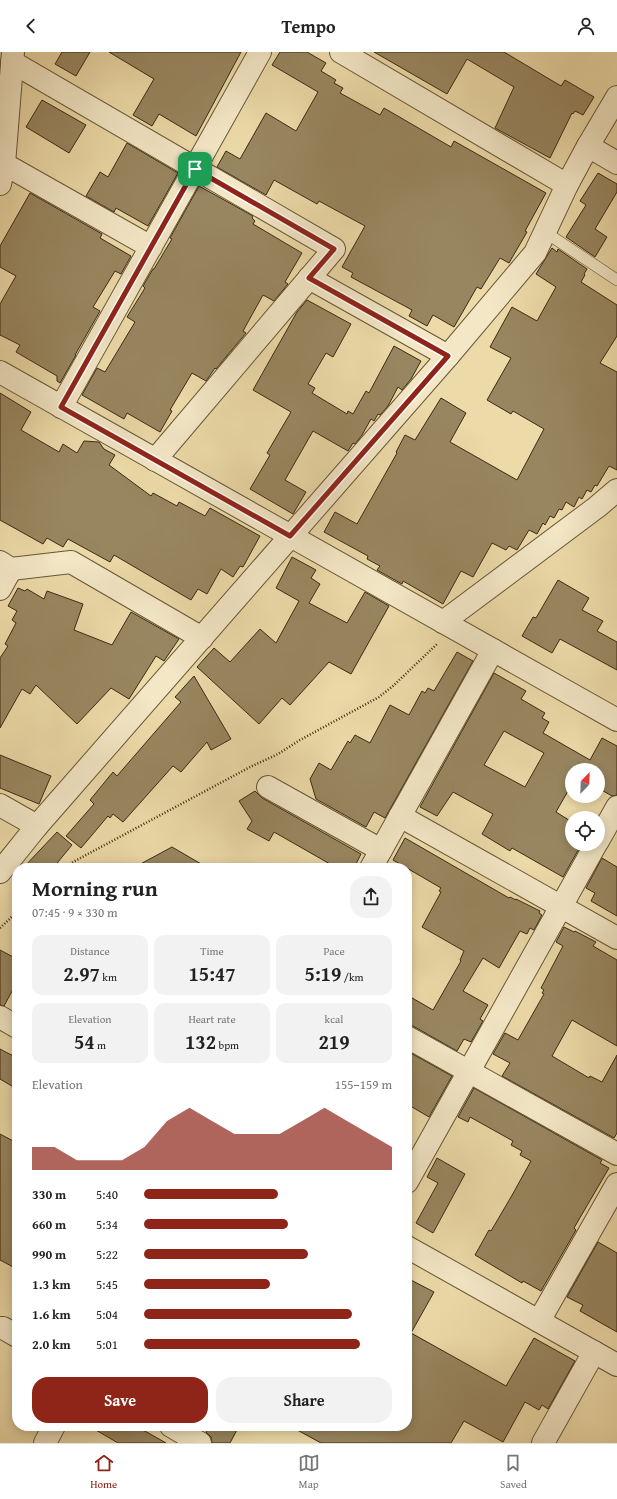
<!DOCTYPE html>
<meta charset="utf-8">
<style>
body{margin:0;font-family:"Gentium Book Plus",serif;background:#f2f2f2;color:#222;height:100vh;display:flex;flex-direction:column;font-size:15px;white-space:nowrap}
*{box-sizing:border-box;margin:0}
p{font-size:13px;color:#767676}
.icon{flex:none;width:22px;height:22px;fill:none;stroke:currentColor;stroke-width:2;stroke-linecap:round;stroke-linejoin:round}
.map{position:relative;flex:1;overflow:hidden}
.side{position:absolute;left:12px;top:811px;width:400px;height:568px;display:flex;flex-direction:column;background:#fff;border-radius:16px;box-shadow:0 2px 10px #0003}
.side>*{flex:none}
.needle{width:26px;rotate:23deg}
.fabs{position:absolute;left:565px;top:711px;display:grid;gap:8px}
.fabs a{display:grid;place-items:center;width:40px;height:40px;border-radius:50%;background:#fff;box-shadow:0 2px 10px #0003;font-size:20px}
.pin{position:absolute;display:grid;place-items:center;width:34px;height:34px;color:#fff;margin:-17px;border-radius:8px;box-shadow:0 2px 6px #0006}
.round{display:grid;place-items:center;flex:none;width:42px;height:42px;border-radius:16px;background:#f2f2f2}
.summary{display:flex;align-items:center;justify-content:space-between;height:68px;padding:0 20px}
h1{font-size:22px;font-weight:700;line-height:30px}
.figures{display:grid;grid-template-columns:repeat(3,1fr);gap:6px;height:68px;padding:4px 20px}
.figures div{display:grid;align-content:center;border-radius:10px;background:#f2f2f2;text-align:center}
.figures b{font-size:20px;font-weight:700}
.figures small{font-size:11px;font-weight:400}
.figures p{font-size:11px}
.chart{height:112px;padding:8px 20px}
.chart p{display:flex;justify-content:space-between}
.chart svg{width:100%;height:72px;margin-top:4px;fill:#8f2418;opacity:.7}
.primary-button{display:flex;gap:8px;margin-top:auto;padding:8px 20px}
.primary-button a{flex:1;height:46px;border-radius:16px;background:#8f2418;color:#fff;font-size:16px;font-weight:700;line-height:46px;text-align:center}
.primary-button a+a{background:#f2f2f2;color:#222}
ul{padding:0 20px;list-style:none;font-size:13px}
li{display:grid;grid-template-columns:64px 48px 1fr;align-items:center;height:30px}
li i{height:10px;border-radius:5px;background:#8f2418}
header{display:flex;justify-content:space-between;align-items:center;height:52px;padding:0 20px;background:#fff;font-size:18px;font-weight:700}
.tabs{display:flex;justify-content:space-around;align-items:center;height:56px;border-top:1px solid #e0e0e0;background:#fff;font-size:11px;color:#767676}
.tabs a{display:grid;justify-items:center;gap:2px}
.tabs .selected{color:#8f2418}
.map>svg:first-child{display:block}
</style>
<header><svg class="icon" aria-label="back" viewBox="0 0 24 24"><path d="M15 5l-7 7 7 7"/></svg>Tempo<svg class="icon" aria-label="person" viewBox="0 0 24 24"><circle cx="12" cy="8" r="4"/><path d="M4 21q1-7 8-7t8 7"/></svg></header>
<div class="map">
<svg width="617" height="1391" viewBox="0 0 617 1391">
<rect width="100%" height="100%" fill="#ecdaa8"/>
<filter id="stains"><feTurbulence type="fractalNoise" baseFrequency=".005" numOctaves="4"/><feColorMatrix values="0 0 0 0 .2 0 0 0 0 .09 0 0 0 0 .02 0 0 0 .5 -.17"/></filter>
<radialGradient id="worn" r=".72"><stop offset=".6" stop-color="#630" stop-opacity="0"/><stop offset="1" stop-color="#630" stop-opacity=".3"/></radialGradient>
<g fill="#988660" stroke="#3c2a11" fill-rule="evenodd">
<path d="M62,0H90L76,24L55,12Z"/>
<path d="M109,0H241L196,84L159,62L152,74L133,63L154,27Z"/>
<path d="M280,0H307L326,11L321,19L336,28L334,31L343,36L340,41L380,63L384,56L451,95L454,89L546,141L525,179L527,180L509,211L500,206L481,237L477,235L454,275L433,263L427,274L409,264L412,258L351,225L353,221L342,215L365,174L319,149L317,152L274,128L266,143L217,115L226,99L240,107L266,61L296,79L318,40L272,13Z"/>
<path d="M374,0H504L561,34L565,28L594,45L583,63L575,59L573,62L572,61L550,106L495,76L514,35L467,7L447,42Z"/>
<path d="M42,48L86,73L69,101L26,75Z"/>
<path d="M127,91L178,121L148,174L116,156L114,160L86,144L100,120L108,125Z"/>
<path d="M598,121L617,132V140L595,177L607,185L595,205L566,185L586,153L580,149Z"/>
<path d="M199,134L253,164L252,166L255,169L253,172L302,201L285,230L288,232L274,249L263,243L243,279L246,281L216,317L215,316L206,329L192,321L170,358L172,359L160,380L127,361L124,367L82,343L97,316L105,320L135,270L127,265L145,236L143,234L153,217H154L172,187L170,186Z"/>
<path d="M30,141L102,182L100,186L131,204L121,222L115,219L93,255L100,259L75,303H76L60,331L57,329V324L16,300L20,293L0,283V252L16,224L0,215V194Z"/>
<path d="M552,196L557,200L558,197L587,217L584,222L585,223L581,230L617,253V284L600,311L617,320V418L609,414L597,434L595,433L591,440L587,438L582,447L579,445L574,455L566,450L562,458L559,457L554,466L550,464L545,473L543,471L537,482L529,478L517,498L509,494L506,498L492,491L473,525L461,519L443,552L403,529L402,532L377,518L380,514L367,507L368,504L324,480L335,460L357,472L397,401L396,400L405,383L415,388L441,346L466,361L450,390L517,428L544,377L513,359L511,362L487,348L511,306L490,295L512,255L537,269L556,235L536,222Z"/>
<path d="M307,248L351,272L333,305L326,301L308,332L315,336L312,341L347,362L348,359L353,362L366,339L369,341L394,294L421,309L411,327L402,338L398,335L388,354L380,363L378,362L374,369L371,367L362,383L355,392L353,391L348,399L313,379L285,428L306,440L293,462L250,437L270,403L267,401L291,360L253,338L297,260Z"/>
<path d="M0,341L31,360L21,378L59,400L63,392L77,401L84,389L99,390L104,397L115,403L109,413L151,444L153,441L177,454L179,450L205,464L210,456L260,484L243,515L240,514L233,525L221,517L207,542L198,537L191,548L114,503L110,510L68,487L63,495L47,486L43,492L0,468Z"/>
<path d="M292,505L316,518L311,526L320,532L309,551L347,571L365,540L389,554L351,622L329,610L290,653L282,646L259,672L197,615L214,596L230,610L260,577L276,591L299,549L276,536Z"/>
<path d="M558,528L589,546L582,558L603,569L597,579L617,590V618L560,587L552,601L522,584L533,565L536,566Z"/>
<path d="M18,536L25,539L27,537L44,547L47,539L83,552L74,578L112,593L131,560L179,587L164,609L156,604L129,647L111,636L77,672L36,633L30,642L22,637L0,676V606L8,594L5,592L16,571L12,568L17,559L8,554Z"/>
<path d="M457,600L473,609L385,766L374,760L366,775L316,747L310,727L319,711L331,718L348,689L350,691L355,683L370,691L390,653L409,663L422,639L425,641L428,636L434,639Z"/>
<path d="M494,621L526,639L521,647L545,661L542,666L549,670L543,681L590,708L602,686L617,694V743L612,744L598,736V718H572V732L556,760L572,770V792L581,793L563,825L512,796L510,799L482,782L493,762L453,740L437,764L420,755ZM504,679L544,701L525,735L484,713Z"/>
<path d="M194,624L231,687L211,698L207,690L181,720L173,714L123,770L113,762L110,766L108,764L81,796L66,784L94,752L90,748L113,720L117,724L181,650L175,645Z"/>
<path d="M0,703L51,724L39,752L0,736Z"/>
<path d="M255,739L262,746L361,802L354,816H337L274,780L269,789L247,777L252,769L239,749Z"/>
<path d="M57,780L72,793L53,816H23Z"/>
<path d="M405,786L509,846L510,845L516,848V847L540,859L539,861L542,863L534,878L530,876L527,882L520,879L499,916L483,906L463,939L488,953L480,967L483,969L471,990L464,987L457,999L413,974L407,973V943L433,958L461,909L460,908L464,899L422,875L441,840L439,839L441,836L393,808Z"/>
<path d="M172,795L208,816H133Z"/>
<path d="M602,806L617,815V864L591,849L595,841L586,836Z"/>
<path d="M564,875L574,880L575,879L596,890L593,894L617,908V994L572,968L552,1004L589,1026L590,1024L602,1030L617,1003V1081L614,1086L502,1024L510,1011L493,1002L505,981L518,988L544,942L542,941L544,938L541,936L563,894L556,890Z"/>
<path d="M0,898L17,907V930L4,954L0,953Z"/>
<path d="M0,997L17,1006V1037L0,1027Z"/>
<path d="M407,999L452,1024L429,1065L407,1052Z"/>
<path d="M474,1036L602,1108L600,1111L609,1116L574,1176L576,1178L541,1239L523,1229L522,1231L475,1203L489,1178L491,1179L511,1145L531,1109L520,1103L522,1099L511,1093L513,1089L470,1065L468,1070L458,1065Z"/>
<path d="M0,1082L17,1091V1217L0,1208Z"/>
<path d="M437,1106L465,1122L433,1181L416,1171L438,1131L427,1125Z"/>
<path d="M598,1190L617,1201V1280L580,1259L583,1253L567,1245Z"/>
<path d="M407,1226L434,1240L411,1281L506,1334L534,1286L575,1309L548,1357L542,1353L539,1358L525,1350L503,1390L464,1369L451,1391H321L290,1374H407Z"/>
<path d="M89,1374H136L166,1391H118Z"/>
<path d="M210,1374H239L230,1391H212L211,1385L206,1380Z"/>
</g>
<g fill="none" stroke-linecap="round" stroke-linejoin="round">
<g stroke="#685637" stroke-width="12">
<path id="lane" d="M545,180L617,228"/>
</g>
<g stroke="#685637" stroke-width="24">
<g id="street">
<path d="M341,0L567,133"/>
<path d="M12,10L334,197L155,408"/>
<path d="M588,94L617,111"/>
<path d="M4,112L151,195"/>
<path d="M0,132L4,112L13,0"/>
<path d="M309,226L448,304"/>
<path d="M0,320L617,668"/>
<path d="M61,355L260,0"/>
<path d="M0,510L11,517L71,510L202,586"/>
<path d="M0,537L11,517"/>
<path d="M443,570L597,455L617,438"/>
<path d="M268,735L381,798"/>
<path d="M0,753L37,774"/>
<path d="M400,764L617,886"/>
<path d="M598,789L617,755"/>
<path d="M371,816L493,598"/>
<path d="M0,820L37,774L448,304L535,201L567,133L588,94L617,45"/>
<path d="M0,965L17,975"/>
<path d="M407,985L617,1102"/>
<path d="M407,1130L596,792"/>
<path d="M407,1195L617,1313"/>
<path d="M539,1269L617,1132"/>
<path d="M0,1276H3L17,1284"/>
<path d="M171,1374L200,1391"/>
<path d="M45,1391L54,1374"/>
<path d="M543,1391L594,1300"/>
</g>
</g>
<g stroke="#3c2a11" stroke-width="2.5" stroke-dasharray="1 2" stroke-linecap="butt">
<path d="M65,816L73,810L252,714L278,702L300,688L379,645L393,634L437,592"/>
<path d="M0,876L17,860"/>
</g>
<use href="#lane" stroke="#f3e7c6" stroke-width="11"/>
<use href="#street" stroke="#f3e7c6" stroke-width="22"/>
</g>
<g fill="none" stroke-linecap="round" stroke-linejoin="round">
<g stroke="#fff" stroke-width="8">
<path id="route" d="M195,117L334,197L309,226L448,304L290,484L61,355Z"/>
</g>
<use href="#route" stroke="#8f2418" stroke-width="5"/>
</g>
<rect width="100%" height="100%" filter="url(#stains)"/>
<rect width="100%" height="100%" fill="url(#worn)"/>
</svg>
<div class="fabs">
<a><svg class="needle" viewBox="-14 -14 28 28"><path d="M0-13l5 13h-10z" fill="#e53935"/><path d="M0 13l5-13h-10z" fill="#767676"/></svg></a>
<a><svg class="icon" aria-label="locate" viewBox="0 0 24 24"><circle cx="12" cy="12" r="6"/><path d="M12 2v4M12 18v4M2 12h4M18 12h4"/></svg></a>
</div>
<div class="pin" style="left:195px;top:117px;background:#1e9e55"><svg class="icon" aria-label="arrive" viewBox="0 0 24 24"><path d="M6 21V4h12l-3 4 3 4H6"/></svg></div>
<section class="side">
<div class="summary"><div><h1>Morning run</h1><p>07:45 · 9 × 330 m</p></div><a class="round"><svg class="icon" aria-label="share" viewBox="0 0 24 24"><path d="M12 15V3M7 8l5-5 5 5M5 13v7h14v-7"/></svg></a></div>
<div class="figures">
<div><p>Distance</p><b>2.97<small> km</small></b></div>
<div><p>Time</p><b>15:47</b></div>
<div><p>Pace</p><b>5:19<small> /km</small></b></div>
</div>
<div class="figures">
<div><p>Elevation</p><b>54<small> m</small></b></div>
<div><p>Heart rate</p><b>132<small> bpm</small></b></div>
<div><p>kcal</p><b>219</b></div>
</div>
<div class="chart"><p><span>Elevation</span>155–159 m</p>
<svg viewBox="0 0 160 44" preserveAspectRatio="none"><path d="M0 44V30L10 30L20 38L30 38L40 38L50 30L60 14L70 6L80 14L90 22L100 22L110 22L120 14L130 6L140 14L150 22L160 30V44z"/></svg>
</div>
<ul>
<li><b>330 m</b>5:40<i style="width:54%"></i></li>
<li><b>660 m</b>5:34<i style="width:58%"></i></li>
<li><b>990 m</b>5:22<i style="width:66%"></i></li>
<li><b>1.3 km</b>5:45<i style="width:51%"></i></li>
<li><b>1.6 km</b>5:04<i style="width:84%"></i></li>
<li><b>2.0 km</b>5:01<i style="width:87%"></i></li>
</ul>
<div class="primary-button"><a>Save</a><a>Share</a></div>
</section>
</div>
<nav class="tabs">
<a class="selected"><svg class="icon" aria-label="home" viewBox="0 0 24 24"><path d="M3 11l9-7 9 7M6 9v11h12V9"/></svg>Home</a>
<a><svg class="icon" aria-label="map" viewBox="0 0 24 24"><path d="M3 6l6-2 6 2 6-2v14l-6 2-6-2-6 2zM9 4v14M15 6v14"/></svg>Map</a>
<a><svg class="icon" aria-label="saved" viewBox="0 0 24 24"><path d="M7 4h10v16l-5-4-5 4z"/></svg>Saved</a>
</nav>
